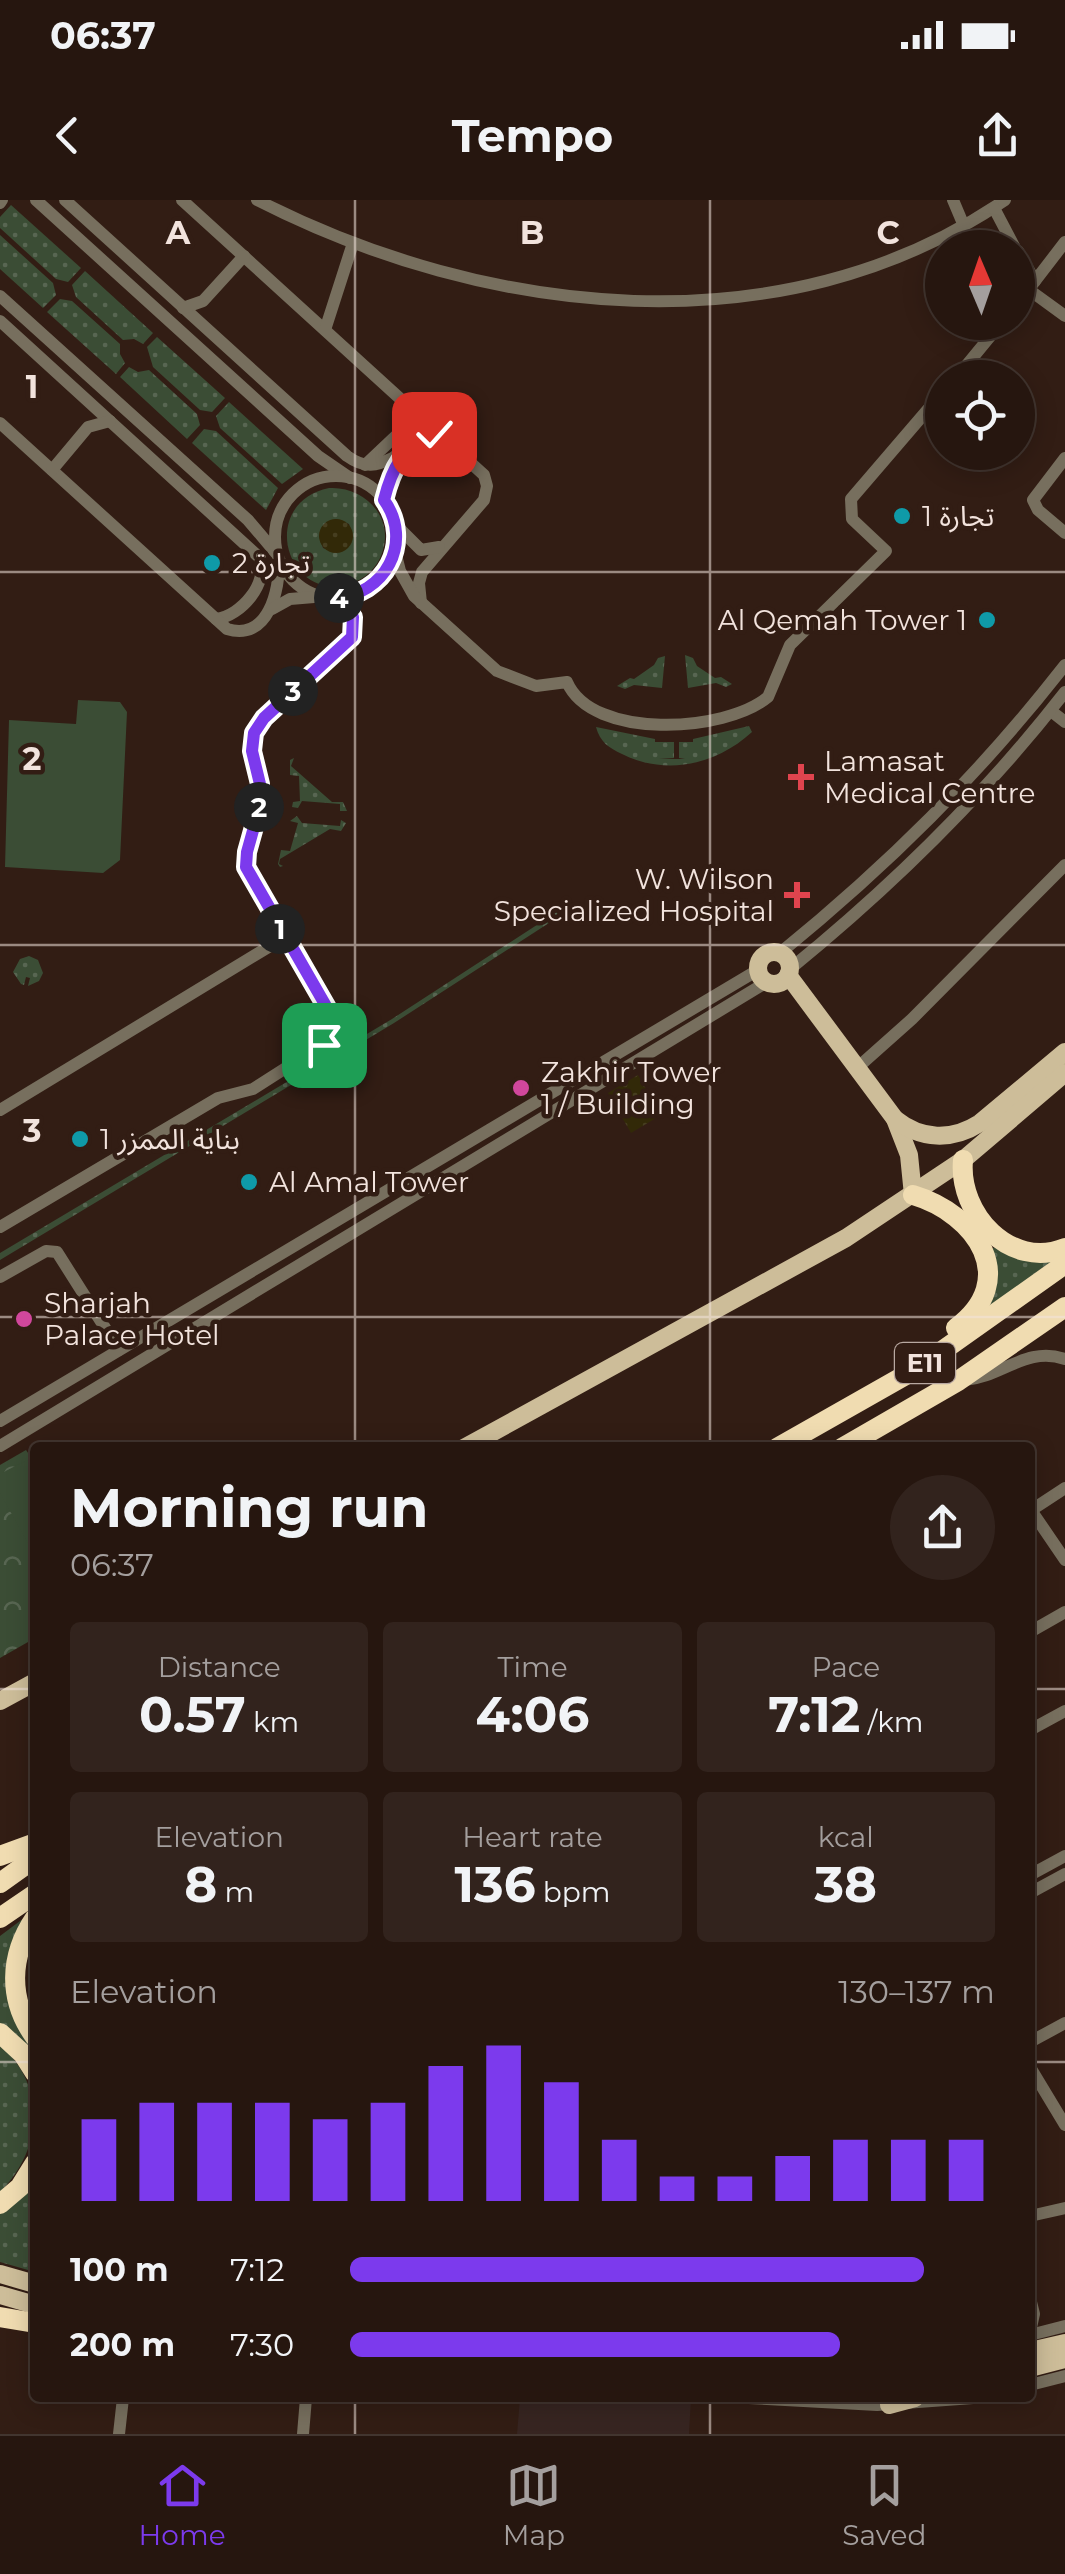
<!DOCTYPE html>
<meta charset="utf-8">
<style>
body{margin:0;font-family:Montserrat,"Noto Sans Arabic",sans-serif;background:#32231d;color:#f1f3f6;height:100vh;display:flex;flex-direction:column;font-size:38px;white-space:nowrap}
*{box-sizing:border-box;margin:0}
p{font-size:32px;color:#a49f9e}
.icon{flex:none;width:55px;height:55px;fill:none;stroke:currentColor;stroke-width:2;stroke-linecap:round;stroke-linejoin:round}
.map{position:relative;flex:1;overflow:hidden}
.drawer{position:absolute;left:30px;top:1242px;width:1005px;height:960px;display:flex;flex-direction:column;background:#26160f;border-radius:10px;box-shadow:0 5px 25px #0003,0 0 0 2px #42352f}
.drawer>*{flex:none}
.needle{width:65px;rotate:358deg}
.fabs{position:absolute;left:925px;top:30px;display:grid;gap:20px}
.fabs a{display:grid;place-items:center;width:110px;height:110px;border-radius:50%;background:#26160f;box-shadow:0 5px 25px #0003,0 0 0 2px #42352f;font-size:50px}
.pin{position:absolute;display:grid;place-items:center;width:85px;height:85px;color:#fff;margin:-42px;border-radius:20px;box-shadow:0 5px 15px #0006}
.km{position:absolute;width:50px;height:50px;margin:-25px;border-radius:50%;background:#222;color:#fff;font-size:28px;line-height:50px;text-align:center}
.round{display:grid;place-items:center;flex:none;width:105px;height:105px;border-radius:52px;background:#32231d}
.overview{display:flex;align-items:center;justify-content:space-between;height:170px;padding:0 40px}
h1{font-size:55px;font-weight:700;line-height:75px}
.stats{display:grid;grid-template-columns:repeat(3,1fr);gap:15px;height:170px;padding:10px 40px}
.stats div{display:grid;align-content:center;border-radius:10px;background:#32231d;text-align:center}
.stats b{font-size:50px;font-weight:700}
.stats small{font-size:28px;font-weight:400}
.stats p{font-size:28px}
.chart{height:280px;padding:20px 40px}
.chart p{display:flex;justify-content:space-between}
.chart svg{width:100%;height:180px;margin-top:10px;stroke:#7c3aed;stroke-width:6}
ul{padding:0 40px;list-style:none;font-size:32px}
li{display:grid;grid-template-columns:160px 120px 1fr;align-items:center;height:75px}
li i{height:25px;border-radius:12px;background:#7c3aed}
.status{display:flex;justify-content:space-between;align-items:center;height:70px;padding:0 50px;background:#26160f;direction:ltr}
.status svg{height:28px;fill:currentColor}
header{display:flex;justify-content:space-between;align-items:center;height:130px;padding:0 40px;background:#26160f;font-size:45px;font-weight:700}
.dock{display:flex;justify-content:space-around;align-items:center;height:140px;border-top:2px solid #42352f;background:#26160f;font-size:28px;color:#a49f9e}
.dock a{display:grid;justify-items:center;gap:5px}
.dock .active{color:#7c3aed}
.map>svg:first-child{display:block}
</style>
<div class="status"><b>06:37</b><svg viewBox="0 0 49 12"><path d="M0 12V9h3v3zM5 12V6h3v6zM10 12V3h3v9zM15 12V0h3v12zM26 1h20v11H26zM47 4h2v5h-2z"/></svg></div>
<header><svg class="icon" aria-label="back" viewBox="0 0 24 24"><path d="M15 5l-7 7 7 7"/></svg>Tempo<svg class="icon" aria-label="share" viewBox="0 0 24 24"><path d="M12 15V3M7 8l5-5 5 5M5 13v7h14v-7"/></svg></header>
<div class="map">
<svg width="1065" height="2234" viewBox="0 0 1065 2234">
<defs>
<pattern id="grass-dots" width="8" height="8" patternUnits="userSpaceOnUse" patternTransform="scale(2.5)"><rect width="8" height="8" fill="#3b4d35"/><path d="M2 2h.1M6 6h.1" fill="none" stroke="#586652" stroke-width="1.8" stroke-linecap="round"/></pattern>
<pattern id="sand-dots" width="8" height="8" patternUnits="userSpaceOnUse" patternTransform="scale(2.5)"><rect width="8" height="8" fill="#322908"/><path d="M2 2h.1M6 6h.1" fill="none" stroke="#463e20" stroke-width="1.8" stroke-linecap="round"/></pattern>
<pattern id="park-crowns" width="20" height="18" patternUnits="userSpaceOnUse" patternTransform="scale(2.5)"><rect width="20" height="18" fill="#3b4d35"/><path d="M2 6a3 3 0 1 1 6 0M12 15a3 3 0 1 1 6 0" fill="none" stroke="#586652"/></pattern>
</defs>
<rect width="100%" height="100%" fill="#321d14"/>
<path fill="#372521" d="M520,2198H691L689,2234H517Z"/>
<g fill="url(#grass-dots)" fill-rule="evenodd">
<path d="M11,5L81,68L68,82L56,79L0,28V17Z"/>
<path d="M0,35L53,83L56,95L43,108L0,69Z"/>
<path d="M85,71L153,133L143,144L134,139L123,140L76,97L72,85Z"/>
<path d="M60,99L72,101L120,144V154L125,163L116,174L47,112Z"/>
<path d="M157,137L225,198L212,212L200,210L153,167L147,147Z"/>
<path d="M129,167L138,172L149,170L197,214L200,225L187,239L120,177Z"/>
<path d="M229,202L303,269L282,284L220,228L216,216Z"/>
<path d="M204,229L216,231L278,288L266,310L192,243Z"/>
<path d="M329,288C364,286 395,317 382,353C377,368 365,379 350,384C285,403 258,303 329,288ZM336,319L349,324L353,337L336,353L323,348L319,336L324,324Z"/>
<path d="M685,455L693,458L697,466L715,478L721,477L732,484L726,487L716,483L688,488Z"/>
<path d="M665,456L662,488L634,485L625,489L617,486L630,478L634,479L654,465L658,458Z"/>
<path d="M749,526L752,532C716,565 666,576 622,554C609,548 600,542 596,527L655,539V542H674V558L659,559H685L679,558V542H693V539Z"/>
<path d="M294,558L291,566L332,602H343L347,611H340V604L302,601L298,608L292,607L293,602L300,601L299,576L290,575V560Z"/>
<path d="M297,616L302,623L340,626L341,620L346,623L341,631L330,629L280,659L279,664L283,666L280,667L278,664L281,650L290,651L298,623L290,621Z"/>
<path d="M566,706L569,710L394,823L0,1060V1053L392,819Z"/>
<path d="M29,756L38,760L43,773L39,781L28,786L30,778L26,777L24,785L21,784L13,772L20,759Z"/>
<path d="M997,1046L1051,1059V1062L986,1109L990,1050Z"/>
<path d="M24,1718L10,1747L35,1857L0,1823V1736Z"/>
<path d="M0,1845C47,1886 43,1949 0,1992Z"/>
<path d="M35,1977V2072L0,2062V2012Z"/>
</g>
<g fill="url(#sand-dots)">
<circle cx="336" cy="336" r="17"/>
<path d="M638,875L661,915L631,933L608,893Z"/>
</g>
<path fill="url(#park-crowns)" d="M26,1250L35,1263V1438L0,1458V1265Z"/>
<g fill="#3b4d35">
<path d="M78,500L120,502L127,512L120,660L103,673L5,667L9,520L76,524Z"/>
<path d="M27,1260L35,1275V1342L29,1345L0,1293V1274Z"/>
</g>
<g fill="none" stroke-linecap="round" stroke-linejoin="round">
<g stroke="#776f5e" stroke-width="12">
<path d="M36,0L318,256L350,278"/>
<path d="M65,0L347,256C365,269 376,266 395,257"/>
<path d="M182,0L484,275L487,286L484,300L422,372L419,383L421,403"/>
<path d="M257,0C486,117 783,152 1005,0"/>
<path d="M953,0L964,26"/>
<path d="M0,3L2,0"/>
<path d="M994,8L1015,48"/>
<path d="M1018,51L1035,81"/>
<path d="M1028,89L1065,116"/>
<path d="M0,96L248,320L276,353"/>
<path d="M1018,103L1065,42"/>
<path d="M183,108L203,101L244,56"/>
<path d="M0,121L260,358C269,383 241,416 216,419"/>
<path d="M325,130L353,43"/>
<path d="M956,178L1002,122"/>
<path d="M0,223L227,429C268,442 280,390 279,360"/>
<path d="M1065,258L1033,300L1038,310L1065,333"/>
<path d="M391,261L407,243L415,211"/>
<path d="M365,265L401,231L408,212"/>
<path d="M52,270L88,227L110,221"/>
<circle cx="336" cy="337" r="61"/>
<path d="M384,300C392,266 404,244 439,233"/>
<path d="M396,325L421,350L439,347"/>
<path d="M395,351L400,371L414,396L497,471L536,486L567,482C592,540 725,533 768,497L790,445L886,351L852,319L851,299L942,193"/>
<path d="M272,409L290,399L314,397"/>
<path d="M1051,511L1065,522"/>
<path d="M780,753C888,665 979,575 1065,465"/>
<path d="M790,769C892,686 984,596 1065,492"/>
<path d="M857,868L912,819L1065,665"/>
<path d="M0,910L285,737"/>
<path d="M0,1027L218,898L253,889L328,841L332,830L330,813L250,678C241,655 253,639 258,617C265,583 241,548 264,518L352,437L353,417L334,398"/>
<path d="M0,1077L46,1051L57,1052L119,1150"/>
<path d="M965,1180C1002,1177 1026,1146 1065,1159"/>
<path d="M0,1221L758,770"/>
<path d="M0,1246L767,782"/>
<path d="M1031,1310L1065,1360"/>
<path d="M1030,1311L1065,1288"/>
<path d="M1030,1432L1065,1412"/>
<path d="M1030,1530L1065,1511"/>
<path d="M1030,1675L1065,1656"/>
<path d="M1030,1693L1065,1674"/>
<path d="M1030,1842L1065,1823"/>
<path d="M1030,1867L1065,1925"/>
<path d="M1030,2016L1065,2008"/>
<path d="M1030,2098L1034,2114L1030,2132"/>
<path d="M1030,2135L1065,2126"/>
<path d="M1030,2185L1065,2176"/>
<path d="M749,2198L877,2205L973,2198"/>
<path d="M119,2234L123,2198"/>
<path d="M303,2234L306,2198"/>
</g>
<g stroke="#cdbd99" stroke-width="18">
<circle cx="774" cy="768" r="16"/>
<path d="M788,775L895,919L909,955L913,995"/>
<path d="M895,919C921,940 952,941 980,923L1065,852"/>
<path d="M464,1248L846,1038L963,960L1065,873"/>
<path d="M0,1501L35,1482"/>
<path d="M0,2074L35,2084"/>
<path d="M0,2095L35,2105"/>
<path d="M1030,2151L1065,2143"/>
<path d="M1030,2168L1065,2159"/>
<path d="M889,2205L915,2198"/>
</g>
<g stroke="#f0dcb1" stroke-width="20">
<path d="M963,960C958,1014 1010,1070 1065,1048"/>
<path d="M913,995C977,1014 1021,1080 956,1128"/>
<path d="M777,1248L918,1168L1065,1064"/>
<path d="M842,1248L958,1181L1065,1107"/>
<path d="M0,1656L35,1643"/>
<path d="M0,1683L35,1658"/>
<path d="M0,1718L35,1694"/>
<path d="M35,1718C9,1756 8,1800 35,1837"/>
<path d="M0,1833L23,1854L35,1873"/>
<path d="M0,2004L20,1987L35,1963"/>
<path d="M0,2117L35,2123"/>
</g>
</g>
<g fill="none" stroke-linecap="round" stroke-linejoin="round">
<g stroke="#fff" stroke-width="20">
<path id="route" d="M324,845L332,830L330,813L246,667L247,652L259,609L260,584L252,551L254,533L264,518L352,437L353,417L334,398C385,396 414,342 384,300C392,268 402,248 434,234"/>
</g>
<use href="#route" stroke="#7c3aed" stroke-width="12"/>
</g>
<path fill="none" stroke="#f2e3dd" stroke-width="2.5" stroke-opacity="0.55" d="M355,0V1248M710,0V1248M0,372H1065M0,745H1065M0,1117H1065M0,1489H35M1030,1489H1065M0,1862H35M1030,1862H1065M355,2198V2234M710,2198V2234"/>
<g fill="#0f9aa8" stroke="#321d14" stroke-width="4">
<circle cx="902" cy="316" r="10"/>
<circle cx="212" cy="363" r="10"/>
<circle cx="987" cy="420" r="10"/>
<circle cx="80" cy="939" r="10"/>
<circle cx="249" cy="982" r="10"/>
</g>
<g fill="#e0444e" stroke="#321d14" stroke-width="4">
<path d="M796 562h10v10h10v10h-10v10h-10v-10h-10v-10h10z"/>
<path d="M792 680h10v10h10v10h-10v10h-10v-10h-10v-10h10z"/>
</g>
<g fill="#d1479c" stroke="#321d14" stroke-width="4">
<circle cx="521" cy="888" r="10"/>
<circle cx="24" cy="1119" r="10"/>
</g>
<g text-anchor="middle" stroke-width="9" stroke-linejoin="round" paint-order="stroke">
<rect fill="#321d14" stroke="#b8a8a1" stroke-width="2.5" x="895" y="1143" width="60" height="40" rx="8"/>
<g font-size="25" font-weight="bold" fill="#f2e3dd">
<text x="925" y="1172">E11</text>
</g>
<g font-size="28" fill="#f2e3dd" stroke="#321d14" text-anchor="start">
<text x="922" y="326">تجارة 1</text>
<text x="232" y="373">تجارة 2</text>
<text x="967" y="430" text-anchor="end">Al Qemah Tower 1</text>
<text x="824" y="571">Lamasat<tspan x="824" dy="32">Medical Centre</tspan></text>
<text x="774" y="689" text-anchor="end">W. Wilson<tspan x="774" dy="32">Specialized Hospital</tspan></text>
<text x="541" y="882">Zakhir Tower<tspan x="541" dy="32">1 / Building</tspan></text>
<text x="100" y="949">بناية الممزر 1</text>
<text x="269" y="992">Al Amal Tower</text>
<text x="44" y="1113">Sharjah<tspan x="44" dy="32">Palace Hotel</tspan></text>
</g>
</g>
<g font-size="32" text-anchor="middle" font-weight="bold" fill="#f2e3dd" stroke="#321d14" stroke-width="9" stroke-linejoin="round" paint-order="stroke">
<text x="178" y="44">A</text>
<text x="532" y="44">B</text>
<text x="888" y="44">C</text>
<text x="32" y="198">1</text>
<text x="32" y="570">2</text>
<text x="32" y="942">3</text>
</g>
</svg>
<div class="fabs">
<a><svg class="needle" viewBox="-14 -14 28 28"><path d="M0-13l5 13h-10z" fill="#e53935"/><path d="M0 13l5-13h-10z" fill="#a49f9e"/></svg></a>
<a><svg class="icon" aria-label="locate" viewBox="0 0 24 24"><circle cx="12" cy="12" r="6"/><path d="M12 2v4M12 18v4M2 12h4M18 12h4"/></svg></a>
</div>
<div class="pin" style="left:324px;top:845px;background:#1e9e55"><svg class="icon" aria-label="arrive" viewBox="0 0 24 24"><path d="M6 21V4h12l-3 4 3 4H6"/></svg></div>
<div class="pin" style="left:434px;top:234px;background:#d93025"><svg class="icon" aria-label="check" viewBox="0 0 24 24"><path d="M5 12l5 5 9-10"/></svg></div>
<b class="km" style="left:280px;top:729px">1</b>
<b class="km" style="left:259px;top:607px">2</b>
<b class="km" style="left:293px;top:491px">3</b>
<b class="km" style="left:339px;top:398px">4</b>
<section class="drawer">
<div class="overview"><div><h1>Morning run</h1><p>06:37</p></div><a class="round"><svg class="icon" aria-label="share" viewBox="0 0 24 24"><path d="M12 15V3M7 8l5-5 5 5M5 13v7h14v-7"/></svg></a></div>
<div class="stats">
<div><p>Distance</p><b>0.57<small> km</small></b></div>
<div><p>Time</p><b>4:06</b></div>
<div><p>Pace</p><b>7:12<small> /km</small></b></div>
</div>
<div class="stats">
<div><p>Elevation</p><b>8<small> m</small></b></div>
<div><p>Heart rate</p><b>136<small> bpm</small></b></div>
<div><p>kcal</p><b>38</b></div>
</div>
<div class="chart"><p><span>Elevation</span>130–137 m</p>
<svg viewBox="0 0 160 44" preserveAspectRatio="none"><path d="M5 44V24M15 44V20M25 44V20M35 44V20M45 44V24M55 44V20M65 44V11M75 44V6M85 44V15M95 44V29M105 44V38M115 44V38M125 44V33M135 44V29M145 44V29M155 44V29"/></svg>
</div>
<ul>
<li><b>100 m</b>7:12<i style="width:89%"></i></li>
<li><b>200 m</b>7:30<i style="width:76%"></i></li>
</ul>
</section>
</div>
<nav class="dock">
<a class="active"><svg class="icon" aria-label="home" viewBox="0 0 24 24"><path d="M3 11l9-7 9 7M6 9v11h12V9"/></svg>Home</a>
<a><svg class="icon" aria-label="map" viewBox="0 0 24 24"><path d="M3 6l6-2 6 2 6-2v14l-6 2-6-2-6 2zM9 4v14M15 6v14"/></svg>Map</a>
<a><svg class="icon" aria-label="saved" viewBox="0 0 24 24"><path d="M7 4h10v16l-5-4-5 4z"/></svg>Saved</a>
</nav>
